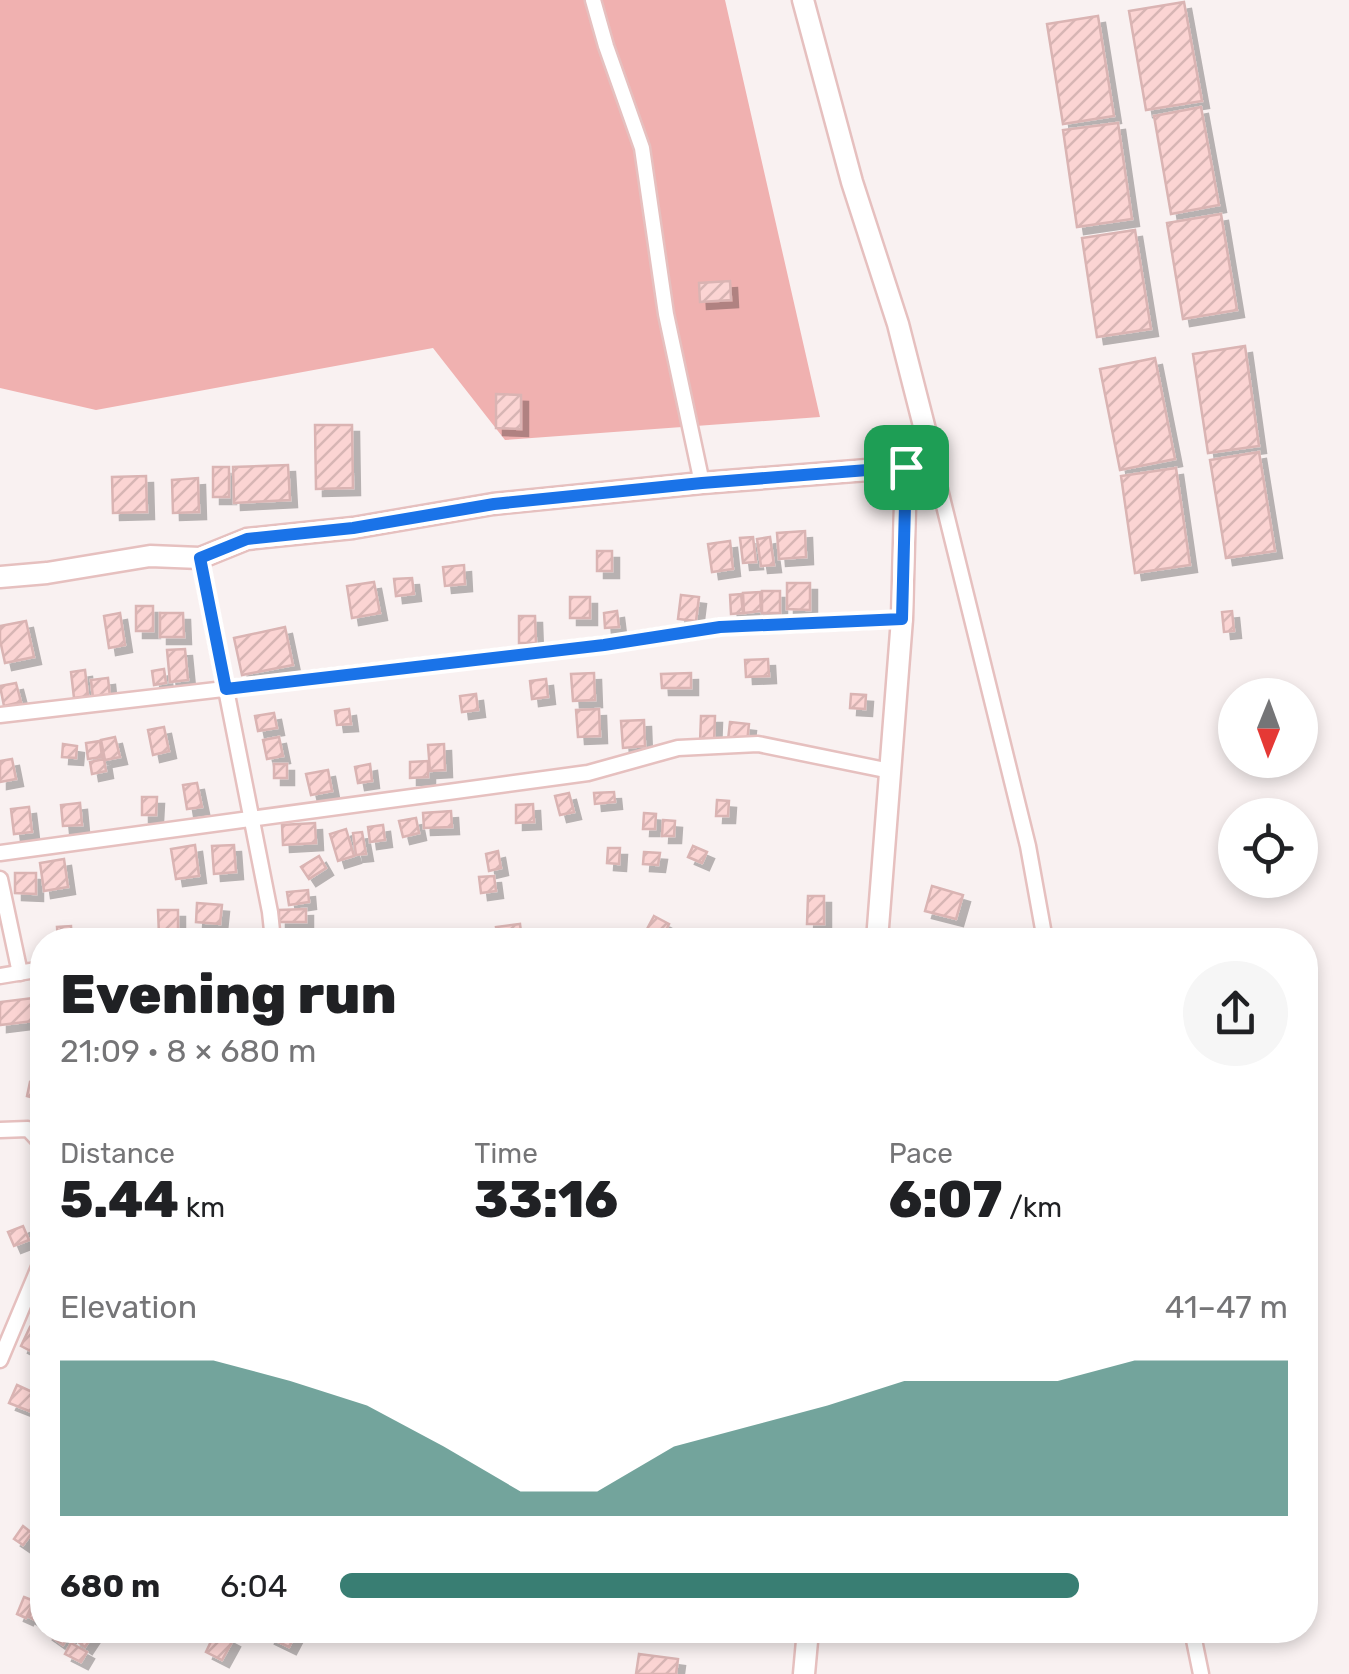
<!DOCTYPE html>
<meta charset="utf-8">
<style>
body{margin:0;font-family:Rubik,sans-serif;background:#f6f6f6;color:#202124;height:100vh;display:flex;flex-direction:column;font-size:38px;white-space:nowrap}
*{box-sizing:border-box;margin:0}
p{font-size:32px;color:#757577}
.icon{flex:none;width:55px;height:55px;fill:none;stroke:currentColor;stroke-width:2;stroke-linecap:round;stroke-linejoin:round}
.map{position:relative;flex:1;overflow:hidden}
.details{position:absolute;left:30px;top:928px;width:1288px;height:715px;display:flex;flex-direction:column;background:#fff;border-radius:40px;box-shadow:0 5px 15px #0003}
.details>*{flex:none}
.needle{width:65px;rotate:181deg}
.fabs{position:absolute;left:1218px;top:678px;display:grid;gap:20px}
.fabs a{display:grid;place-items:center;width:100px;height:100px;border-radius:50%;background:#fff;box-shadow:0 5px 15px #0003;font-size:50px}
.pin{position:absolute;display:grid;place-items:center;width:85px;height:85px;color:#fff;margin:-42px;border-radius:20px;box-shadow:0 5px 15px #0006}
.round{display:grid;place-items:center;flex:none;width:105px;height:105px;border-radius:52px;background:#f6f6f6}
.summary{display:flex;align-items:center;justify-content:space-between;height:170px;padding:0 30px}
h1{font-size:55px;font-weight:800;line-height:75px}
.stats{display:grid;grid-template-columns:repeat(3,1fr);gap:15px;height:170px;padding:10px 30px}
.stats div{display:grid;align-content:center}
.stats b{font-size:50px;font-weight:800}
.stats small{font-size:28px;font-weight:400}
.stats p{font-size:28px}
.chart{height:280px;padding:20px 30px}
.chart p{display:flex;justify-content:space-between}
.chart svg{width:100%;height:180px;margin-top:10px;fill:#397e73;opacity:.7}
ul{padding:0 30px;list-style:none;font-size:32px}
li{display:grid;grid-template-columns:160px 120px 1fr;align-items:center;height:75px}
li i{height:25px;border-radius:12px;background:#397e73}
.map>svg:first-child{display:block}
</style>
<div class="map">
<svg width="1349" height="1674" viewBox="0 0 1349 1674">
<defs>
<pattern id="building-hatch" width="6" height="6" patternUnits="userSpaceOnUse" patternTransform="scale(2.5)"><rect width="6" height="6" fill="#fbd4d3"/><path d="M-1 1l2-2M0 6l6-6M5 7l2-2" fill="none" stroke="#d7b5b4"/></pattern>
<filter id="shadow"><feDropShadow dx="7" dy="7" stdDeviation="0" flood-color="#0004"/></filter>
</defs>
<rect width="100%" height="100%" fill="#f9f1f1"/>
<path fill="#f0b1b0" d="M0,0H725L820,417L505,440L433,348L96,410L0,388Z"/>
<g fill="url(#building-hatch)" stroke="#dab4b3" stroke-width="2.5" filter="url(#shadow)">
<path d="M1184,2L1202,101L1146,110L1129,11Z"/>
<path d="M1098,16L1114,116L1063,124L1047,24Z"/>
<path d="M1201,107L1219,205L1171,214L1154,116Z"/>
<path d="M1118,123L1132,219L1077,227L1063,130Z"/>
<path d="M1221,214L1237,310L1183,319L1167,223Z"/>
<path d="M1135,230L1151,329L1097,337L1082,238Z"/>
<path d="M730,281L731,300L700,302L699,283Z"/>
<path d="M1245,346L1259,446L1208,453L1193,354Z"/>
<path d="M1155,358L1175,459L1120,470L1100,369Z"/>
<path d="M496,394L521,395V429L496,428Z"/>
<path d="M315,425H352L353,488L316,489Z"/>
<path d="M1259,452L1275,551L1226,558L1210,460Z"/>
<path d="M288,465L290,500L234,503L233,467Z"/>
<rect x="213" y="467" width="16" height="30"/>
<path d="M1176,468L1190,565L1135,573L1121,476Z"/>
<path d="M146,476L147,512L113,513L112,477Z"/>
<path d="M198,478L199,512L173,513L172,480Z"/>
<path d="M805,531L806,557L779,559L777,533Z"/>
<path d="M753,537L756,562L743,563L740,538Z"/>
<path d="M770,537L774,565L761,566L757,539Z"/>
<path d="M730,541L733,569L712,572L708,544Z"/>
<rect x="597" y="551" width="15" height="20"/>
<path d="M464,565L465,584L445,586L443,567Z"/>
<path d="M412,578L414,594L396,596L394,579Z"/>
<path d="M374,582L380,613L352,618L347,586Z"/>
<path d="M787,583H810V610L787,609Z"/>
<rect x="762" y="591" width="18" height="22"/>
<path d="M760,592L761,611L744,613L743,593Z"/>
<path d="M741,594L743,613L731,614L730,595Z"/>
<path d="M681,595L699,597L696,621L678,619Z"/>
<rect x="570" y="597" width="20" height="21"/>
<rect x="136" y="606" width="17" height="25"/>
<path d="M617,611L619,627L605,628L604,613Z"/>
<path d="M1232,611L1234,631L1224,632L1222,612Z"/>
<path d="M120,613L125,645L109,648L104,616Z"/>
<path d="M160,613H183L184,637H160Z"/>
<path d="M519,616H535L536,643H519Z"/>
<path d="M26,621L34,657L5,663L0,640V626Z"/>
<path d="M285,627L293,665L242,675L234,638Z"/>
<path d="M185,649L188,680L170,682L167,650Z"/>
<path d="M768,659L769,676L746,677L745,660Z"/>
<path d="M164,669L166,683L154,685L152,671Z"/>
<path d="M85,670L88,696L74,698L71,672Z"/>
<path d="M594,673L595,700L573,701L571,674Z"/>
<path d="M691,673V688H662L661,674Z"/>
<path d="M108,678L110,697L93,698L91,680Z"/>
<path d="M546,679L548,697L532,699L530,681Z"/>
<path d="M16,683L21,702L4,706L0,686Z"/>
<path d="M476,694L478,710L462,712L460,696Z"/>
<path d="M851,694L866,695L865,709L850,708Z"/>
<path d="M349,709L351,724L337,725L335,711Z"/>
<path d="M599,709L600,736L578,737L576,710Z"/>
<path d="M274,713L277,728L258,731L255,716Z"/>
<path d="M701,716H715L714,743H700Z"/>
<path d="M644,720L645,746L623,748L621,721Z"/>
<path d="M730,722L749,724L747,742L728,740Z"/>
<path d="M164,727L169,751L153,755L148,730Z"/>
<path d="M115,737L120,757L105,760L101,740Z"/>
<path d="M279,737L283,756L267,759L263,740Z"/>
<path d="M100,741L102,757L88,759L86,743Z"/>
<path d="M63,744L77,746L76,758L62,757Z"/>
<path d="M444,744L445,770L430,771L428,745Z"/>
<path d="M12,759L16,779L0,782V761Z"/>
<path d="M104,759L106,771L92,774L90,762Z"/>
<path d="M428,761V777L410,778V762Z"/>
<rect x="274" y="764" width="13" height="14"/>
<path d="M370,764L372,781L358,783L355,767Z"/>
<path d="M328,770L332,791L311,795L306,774Z"/>
<path d="M197,783L202,807L187,809L183,785Z"/>
<path d="M614,792L615,802L595,804L594,793Z"/>
<path d="M569,793L574,812L560,815L555,796Z"/>
<path d="M142,797H157L156,815H142Z"/>
<path d="M717,800L729,801L728,816H716Z"/>
<path d="M80,803L82,825L63,826L61,805Z"/>
<path d="M533,804L534,822L516,823V805Z"/>
<path d="M29,807L32,832L14,834L11,809Z"/>
<path d="M451,811L452,827L424,828L423,813Z"/>
<path d="M644,813L656,814L655,829H643Z"/>
<path d="M416,818L419,833L403,837L399,821Z"/>
<path d="M663,820L675,821L674,836H662Z"/>
<path d="M315,823L316,843L283,845L282,825Z"/>
<path d="M383,825L385,840L370,842L368,827Z"/>
<path d="M346,829L354,856L338,861L330,834Z"/>
<path d="M362,832L366,854L356,855L353,833Z"/>
<path d="M195,845L199,876L176,879L171,849Z"/>
<path d="M234,845L236,872L214,874L212,846Z"/>
<path d="M693,846L707,852L702,863L688,857Z"/>
<path d="M608,848H620L619,864L607,863Z"/>
<path d="M498,851L501,868L489,871L486,854Z"/>
<path d="M644,852L660,853L658,865L643,864Z"/>
<path d="M319,856L326,868L309,879L301,867Z"/>
<path d="M64,859L68,887L44,891L40,863Z"/>
<path d="M15,873H36V894L15,893Z"/>
<path d="M494,876L496,891L481,893L479,877Z"/>
<path d="M932,886L963,895L956,919L925,911Z"/>
<path d="M308,890L309,902L289,905L287,892Z"/>
<path d="M808,896H824V924H807Z"/>
<path d="M197,903L222,905L220,924L196,922Z"/>
<path d="M306,909V922H279V910Z"/>
<path d="M158,910H178V935H159Z"/>
<path d="M654,916L669,924L662,939L646,931Z"/>
<path d="M520,924L522,940H498L496,927Z"/>
<path d="M71,926L72,940H58L57,927Z"/>
<path d="M42,997V1020L0,1025V1002Z"/>
<path d="M30,1082L42,1084V1100L27,1096Z"/>
<path d="M23,1226L29,1240L14,1246L8,1232Z"/>
<path d="M30,1327L42,1333V1357L21,1346Z"/>
<path d="M17,1385L41,1396L34,1413L9,1403Z"/>
<path d="M23,1526L32,1533L23,1545L14,1539Z"/>
<path d="M24,1597L34,1601L26,1618L17,1614Z"/>
<path d="M35,1605L42,1609L41,1623L29,1617Z"/>
<path d="M48,1630H73L63,1645L46,1633Z"/>
<path d="M81,1630L95,1632L85,1647L74,1639Z"/>
<path d="M272,1630H298L289,1647L268,1637Z"/>
<path d="M216,1631L233,1640L222,1660L206,1652Z"/>
<path d="M71,1643L87,1652L81,1662L65,1654Z"/>
<path d="M639,1654L678,1659L676,1674H636Z"/>
</g>
<g fill="none" stroke-linecap="round" stroke-linejoin="round">
<g stroke="#e6c0bf" stroke-width="19">
<g id="street">
<path d="M593,0L606,46L642,148L666,314L702,483"/>
<path d="M933,461L1028,846L1045,940"/>
<path d="M200,558L270,912L273,940"/>
<path d="M0,715L603,645L720,627L902,619"/>
<path d="M0,853L588,773L678,748L758,744L890,771"/>
<path d="M0,879L20,973"/>
<path d="M0,976L42,969"/>
<path d="M0,1130L28,1129L42,1144"/>
<path d="M0,1360L42,1260"/>
<path d="M1192,1630L1201,1674"/>
</g>
</g>
<g stroke="#e6c0bf" stroke-width="25">
<g id="secondary">
<path d="M803,0L852,182L898,324L933,461L906,467L902,619L877,940"/>
<path d="M0,577L47,573L150,556L200,558L247,539L353,528L493,504L702,483L906,467"/>
<path d="M804,1674L808,1630"/>
</g>
</g>
<use href="#street" stroke="#fff" stroke-width="14"/>
<use href="#secondary" stroke="#fff" stroke-width="20"/>
</g>
<g fill="none" stroke-linecap="round" stroke-linejoin="round">
<g stroke="#fff" stroke-width="20">
<path id="route" d="M906,467L902,619L720,627L604,645L226,689L200,558L247,539L353,528L494,504L702,483Z"/>
</g>
<use href="#route" stroke="#1a73e8" stroke-width="12"/>
</g>
</svg>
<div class="fabs">
<a><svg class="needle" viewBox="-14 -14 28 28"><path d="M0-13l5 13h-10z" fill="#e53935"/><path d="M0 13l5-13h-10z" fill="#757577"/></svg></a>
<a><svg class="icon" aria-label="locate" viewBox="0 0 24 24"><circle cx="12" cy="12" r="6"/><path d="M12 2v4M12 18v4M2 12h4M18 12h4"/></svg></a>
</div>
<div class="pin" style="left:906px;top:467px;background:#1e9e55"><svg class="icon" aria-label="arrive" viewBox="0 0 24 24"><path d="M6 21V4h12l-3 4 3 4H6"/></svg></div>
<section class="details">
<div class="summary"><div><h1>Evening run</h1><p>21:09 · 8 × 680 m</p></div><a class="round"><svg class="icon" aria-label="share" viewBox="0 0 24 24"><path d="M12 15V3M7 8l5-5 5 5M5 13v7h14v-7"/></svg></a></div>
<div class="stats">
<div><p>Distance</p><b>5.44<small> km</small></b></div>
<div><p>Time</p><b>33:16</b></div>
<div><p>Pace</p><b>6:07<small> /km</small></b></div>
</div>
<div class="chart"><p><span>Elevation</span>41–47 m</p>
<svg viewBox="0 0 160 44" preserveAspectRatio="none"><path d="M0 44V6L10 6L20 6L30 11L40 17L50 27L60 38L70 38L80 27L90 22L100 17L110 11L120 11L130 11L140 6L150 6L160 6V44z"/></svg>
</div>
<ul>
<li><b>680 m</b>6:04<i style="width:78%"></i></li>
</ul>
</section>
</div>
